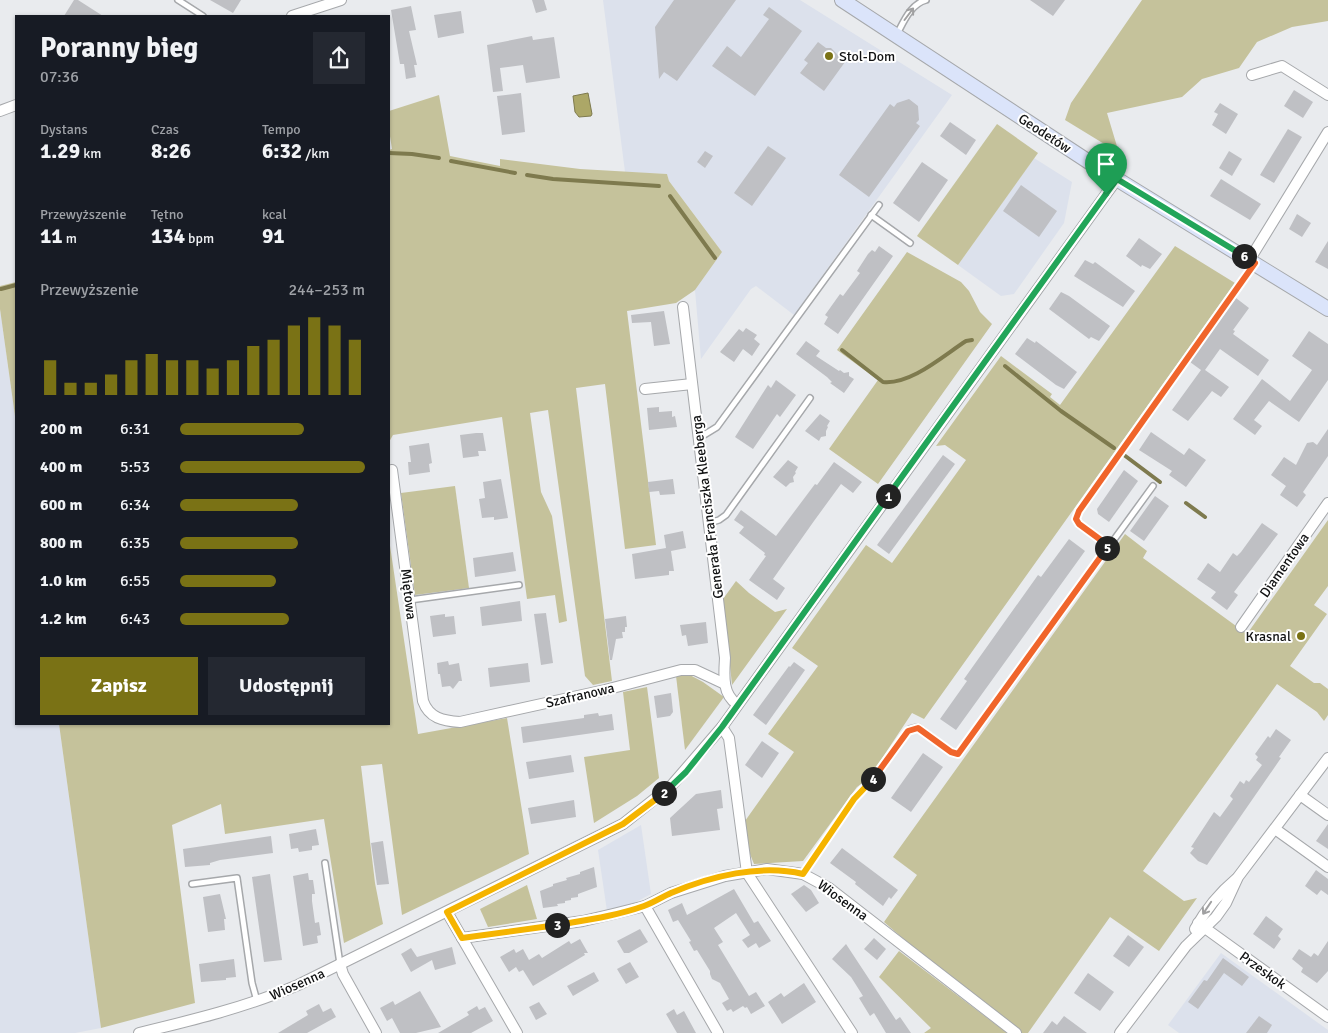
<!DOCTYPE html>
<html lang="pl">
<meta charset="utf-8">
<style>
body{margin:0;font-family:Signika,sans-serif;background:#242831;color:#f1f3f6;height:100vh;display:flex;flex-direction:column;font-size:19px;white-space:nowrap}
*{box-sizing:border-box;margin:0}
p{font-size:16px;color:#9ea1a6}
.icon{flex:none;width:28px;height:28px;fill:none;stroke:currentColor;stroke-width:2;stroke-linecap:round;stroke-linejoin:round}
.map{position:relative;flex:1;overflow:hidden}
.details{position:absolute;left:15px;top:15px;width:375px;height:710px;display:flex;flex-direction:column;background:#171b24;border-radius:0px;box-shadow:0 1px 4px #0004}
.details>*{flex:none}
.pin{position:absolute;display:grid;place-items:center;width:42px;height:42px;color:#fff;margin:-51px -21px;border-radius:50% 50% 50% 0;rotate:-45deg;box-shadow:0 0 5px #0007}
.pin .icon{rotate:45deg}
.km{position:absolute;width:25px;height:25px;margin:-12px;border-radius:50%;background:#222;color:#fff;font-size:14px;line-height:25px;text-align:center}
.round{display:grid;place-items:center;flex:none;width:52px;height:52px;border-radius:0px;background:#242831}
.head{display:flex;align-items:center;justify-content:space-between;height:85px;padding:0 25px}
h1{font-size:28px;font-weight:800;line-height:38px}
.stats{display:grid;grid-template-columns:repeat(3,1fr);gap:8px;height:85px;padding:5px 25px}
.stats div{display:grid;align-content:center}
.stats b{font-size:21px;font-weight:800}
.stats small{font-size:14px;font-weight:400}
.stats p{font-size:14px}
.chart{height:140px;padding:10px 25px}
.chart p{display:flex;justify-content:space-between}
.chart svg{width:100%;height:90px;margin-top:5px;stroke:#7a7215;stroke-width:6}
.button{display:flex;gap:10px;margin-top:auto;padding:10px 25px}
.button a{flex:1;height:58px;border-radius:0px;background:#7a7215;color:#fff;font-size:20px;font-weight:800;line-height:58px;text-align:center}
.button a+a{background:#242831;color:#f1f3f6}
ul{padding:0 25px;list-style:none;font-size:16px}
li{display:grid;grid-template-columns:80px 60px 1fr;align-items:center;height:38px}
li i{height:12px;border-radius:6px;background:#7a7215}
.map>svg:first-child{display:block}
</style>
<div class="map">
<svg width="1328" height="1033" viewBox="0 0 1328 1033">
<rect width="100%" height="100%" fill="#e9ebee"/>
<g fill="#dce1ec">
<path d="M603,0H800L952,95L794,315L756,286L751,289L701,359L695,290L722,252L669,181L667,174L625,172Z"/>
<path d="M1034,158L1072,182L1064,223L1014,294L1001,296L958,265Z"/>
<path d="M0,309L16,423V724H59L101,1028L75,1033H0Z"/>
<path d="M641,825L651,894L634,903L607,911L598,850Z"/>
<path d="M1221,953L1328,1030V1033H1179L1168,1025Z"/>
</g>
<g fill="#c5c29b">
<path d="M1142,0H1328V21L1292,27L1257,42L1239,68L1202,79L1182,97L1107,113L1119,153L1065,120L1071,103Z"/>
<path d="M439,95L450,156L500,166V159L580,169L667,174L669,181L722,252L695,290L676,303L627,311L656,545L625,549L605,384L576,388L612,681L593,685L585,676L548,410L530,413L541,492L552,516L567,621L559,623L555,595L527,599L502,417L393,435L389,442V150L392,149L389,130V111Z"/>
<path d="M997,124L1038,153L958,265L917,236Z"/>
<path d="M1175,246L1235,283L924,719L912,713L869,778L857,787L803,861L754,864L750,854L745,821L794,752L768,734L818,666L792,648L866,545L892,563L966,460L945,445L936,446L1001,356L1052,394L1050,397L1060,405Z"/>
<path d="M907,252L961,282L969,291L980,312L992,324L878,484L829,449L878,380L837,350Z"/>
<path d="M16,282V423L0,309V286Z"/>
<path d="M455,486L469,588L415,595L401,493Z"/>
<path d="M1328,520V586L1314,605L1327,614L1290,666L1314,683H1320L1328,689V715L1324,721L1317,712L1277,684L1143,871L1184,901L1197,898L1159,951L1110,917L1028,1033H1022L929,961L884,922L917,875L893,857L1125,534L1147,551L1143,558L1247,634Z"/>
<path d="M389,539L418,734L507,718L529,854L402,915L382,764L361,766L375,883L383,924L344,943L324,819L225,834L221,804L172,825L195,1003L101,1028L59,724H389Z"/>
<path d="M736,581L749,593L775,612L787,609L732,685L723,599Z"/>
<path d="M688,674L703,682L724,697L685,750L676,676Z"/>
<path d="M647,687L659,778L637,796L594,823L584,757L630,750L623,692Z"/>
<path d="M527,885L537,919L488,927L480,909Z"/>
<path d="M899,951L1007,1033H924L931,1028L879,977Z"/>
</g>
<path fill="#aca767" stroke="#7e7a4e" d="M588,93L592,114L591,116L579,117L575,112L573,96Z"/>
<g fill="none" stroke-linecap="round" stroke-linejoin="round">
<g stroke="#7e7a4e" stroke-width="4">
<path d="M389,153L412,154L439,158"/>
<path d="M451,161L515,173"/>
<path d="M527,175L553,179L659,186"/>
<path d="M670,196L715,258"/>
<path d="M1,289L16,285"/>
<path d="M842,350L883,382C911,385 944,355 966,341L972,340"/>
<path d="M1005,366L1061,411L1114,448"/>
<path d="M1124,455L1160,482"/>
<path d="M1186,503L1205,517"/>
</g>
</g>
<g fill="#bfc0c4">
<path d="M74,0H78L103,16H64Z"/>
<path d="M210,0H241L233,13Z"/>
<path d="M532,0H544L547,10L536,13Z"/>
<path d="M674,0H736L677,81L664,72L659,79L655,27Z"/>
<path d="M1030,0H1065L1053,16Z"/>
<path d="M411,6L416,30L409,31L417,65H414L416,77L406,79L404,64H400L391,10Z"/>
<path d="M769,7L802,31L755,96L712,66L727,46L741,57L769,19L763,15Z"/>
<path d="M461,11L464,33L438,38L434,15Z"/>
<path d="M532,36L533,40L554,37L560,78L526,83L523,65L500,68L503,91L493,92L487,45Z"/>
<path d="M818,42L826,48H831L845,62L824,91L800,73L808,63L804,60Z"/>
<path d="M1294,90L1313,102L1303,118L1284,106Z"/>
<path d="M521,93L525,132L502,135L497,96Z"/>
<path d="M909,99L918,106L919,120L916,123L920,126L869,197L839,175L890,104L894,107L897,103Z"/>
<path d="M1220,103L1238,114L1226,134L1212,125L1218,114L1214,112Z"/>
<path d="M950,122L976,140L966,155L940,136Z"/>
<path d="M1288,129L1302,137L1274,183L1260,175Z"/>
<path d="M768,146L786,158L752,206L734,193Z"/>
<path d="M705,151L713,156L705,168L697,162Z"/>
<path d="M1229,151L1242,159L1232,176L1219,168Z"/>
<path d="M922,162L948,180L919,222L893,203Z"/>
<path d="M1221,179L1261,204L1250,220L1210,196Z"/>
<path d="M1021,185L1057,211L1039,237L1003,211Z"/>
<path d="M1297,214L1311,223L1302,237L1289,229Z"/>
<path d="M1139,238L1162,254L1150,269L1142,265L1141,267L1126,256Z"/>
<path d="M1328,241V269L1315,262Z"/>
<path d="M879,246L893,256L838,334L824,324L828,317L825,315L840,294L843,296L860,273L857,271L868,254L872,250L875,252Z"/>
<path d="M1085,260L1093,264L1095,262L1135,291L1123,307L1074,276Z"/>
<path d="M1061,292L1069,296L1110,326L1099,341L1091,337L1089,339L1049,309Z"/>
<path d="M1236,298L1249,308L1233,330L1235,331L1233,334L1269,360L1258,376L1220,349L1205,370L1229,387L1221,397L1212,391L1188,421L1172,410L1201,370L1190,362Z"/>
<path d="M664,311L670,344L654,346L651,322L632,323L631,315Z"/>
<path d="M746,328L757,335L754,339L760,344L752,356L743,349L734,362L720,352L739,329L743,332Z"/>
<path d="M1309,331L1328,344V380L1299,422L1269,401L1254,420L1262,426L1255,435L1233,419L1262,379L1290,401L1312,370L1292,356Z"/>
<path d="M1027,338L1035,343L1036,341L1077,372L1064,389L1056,385L1015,354Z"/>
<path d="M806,341L820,351L816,356L839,371L840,370L844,373L849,372V376L854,379L844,393L830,383L832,382L827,377L796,354Z"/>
<path d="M776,380L796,395L780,417L777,414L753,449L735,437L768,385L771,388Z"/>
<path d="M659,407V412L672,411V417L675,416L677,427L649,430L647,408Z"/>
<path d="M820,414L830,421L827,426L828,427L826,431V436L821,437L819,441L805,431Z"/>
<path d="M1328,429V456L1303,492L1306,495L1297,507L1280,495L1286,486L1271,475L1284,457L1296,465L1307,443L1313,442L1317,445Z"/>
<path d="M1151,432L1184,455L1189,448L1206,460L1186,487L1169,475L1172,471L1139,450Z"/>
<path d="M476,433H483L486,451H478L479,456L463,458L460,435Z"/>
<path d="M429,443L432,463L429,464L430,472L409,475L408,462H411L409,446Z"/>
<path d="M943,455L955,464L889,554L877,545Z"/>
<path d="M788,460L798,467L795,472L796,473L793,477L794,482L790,483L786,487L773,477Z"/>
<path d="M834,462L862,482L853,493L841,484L814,521L773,579L785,588L777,600L749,580L766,556L764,555L765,553L739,533L744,527L734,520L741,510L776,536L815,484L817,485Z"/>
<path d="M1124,470L1138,481L1109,522L1098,514L1097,509Z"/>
<path d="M501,479L508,518L494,520V517L482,518L479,499L485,498L483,482Z"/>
<path d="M673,479L675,494L660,495L659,491L649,492L648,482Z"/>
<path d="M1155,496L1169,506L1144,541L1130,531Z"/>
<path d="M1262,523L1278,534L1234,592L1238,595L1227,610L1211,598L1216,592L1197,579L1208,563L1220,572L1233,553L1237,556L1241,552Z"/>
<path d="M683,531L686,548L671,551L674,571H669V575L635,579L632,554L666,548L664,535Z"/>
<path d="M1069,539L1085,551L956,730L940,719L967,681L964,679L1038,575L1041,577Z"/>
<path d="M513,552L516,571L475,577L473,558Z"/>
<path d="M520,601L522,621L482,626L480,607Z"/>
<path d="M546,613L553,663L541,665L534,614Z"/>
<path d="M445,614V617L454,616L456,634L433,637L430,616Z"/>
<path d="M626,616L627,627H625V632H622L623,638L616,639L612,660H610L605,619Z"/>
<path d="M706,622L708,643L688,646L686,635L682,636L680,625Z"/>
<path d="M448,661L449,665L459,663L462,681H459L453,689L450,686L442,687L440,674H438L437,663Z"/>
<path d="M794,662L805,670L766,725L753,715L789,666L790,667Z"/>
<path d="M528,663L530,682L490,687L488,668Z"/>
<path d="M671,693L673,712L670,716L657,718L654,696Z"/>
<path d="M598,713L599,716L612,714L614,730L523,743L521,727L584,718V715Z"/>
<path d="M1276,729L1291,740L1279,757L1281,758L1207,865L1198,861L1190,853L1194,848L1191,847L1214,812L1220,817L1233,799L1230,796L1240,781L1244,784L1246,780L1249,782L1262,765L1256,760L1258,757L1255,754L1268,736L1270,738Z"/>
<path d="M762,741L779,753L762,778L745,765Z"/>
<path d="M923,753L943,767L911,812L891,798Z"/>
<path d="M571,755L574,772L529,779L526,762Z"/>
<path d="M721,790L723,808L717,809L720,830L672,836L670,818L696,794Z"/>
<path d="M574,800L576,817L531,824L528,808Z"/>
<path d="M1328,824V849L1316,841Z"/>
<path d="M316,829L319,845L312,846V850L299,852L298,848L291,849L289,834Z"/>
<path d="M271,836L273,853L220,860L210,863V865L185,867L183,849Z"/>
<path d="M383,841L389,884L377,885L371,843Z"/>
<path d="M842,848L898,890L891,899L889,897L883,906L855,884L856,882L830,863Z"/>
<path d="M594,867L597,887L578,894V897L571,898V900L565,901V903L557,904L558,906L543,908L540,891L553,886V884L567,880L566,878L580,874V872Z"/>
<path d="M1316,870L1328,879V895L1321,890L1317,895L1305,886Z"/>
<path d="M308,873L309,880H313L315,894H312V901L315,923L319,922L321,935L317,936L318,943L303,946L293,876Z"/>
<path d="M270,874L282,960L264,962L252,877Z"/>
<path d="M804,885L811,890L819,903L806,912L791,894Z"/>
<path d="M734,889L754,923L758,921L771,941L759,948L756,943L748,948L742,940L750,935L736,913L714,928L723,942L718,945L749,996L756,992L765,1006L751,1014L747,1007L745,1008L743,1006L733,1012L731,1009L727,1011L722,1003L729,999L720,983L712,979L710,974V971L697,950L694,951L689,942L691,941L678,920L673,922L668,910L682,903L687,915Z"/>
<path d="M220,894L226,919H224L225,930L208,932L203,897Z"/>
<path d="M1266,916L1283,929L1278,936L1281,939L1274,949L1253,934Z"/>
<path d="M640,929L648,942L629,953H624L617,941Z"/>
<path d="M1128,935L1144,947L1129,967L1113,956Z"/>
<path d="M874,938L886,949L877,960L864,949Z"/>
<path d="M580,939L588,953H584L585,955L533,986L523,970L519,972L516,967L509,972L500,957L514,949L516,953L523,949L529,960L539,954L542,958L569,941L571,944Z"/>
<path d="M1328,941V971L1317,983L1301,972L1303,968L1292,959L1299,949L1311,957L1314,953L1318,956Z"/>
<path d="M846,944L896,1020L900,1017L911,1033H886L874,1013L870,1016L859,998L863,996L851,977L832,959Z"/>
<path d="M452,947L456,964L435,970L432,960L411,972L401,954L411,948L417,957Z"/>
<path d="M1223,958L1249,977L1242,986L1224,973L1198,1009L1188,1002L1204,980L1207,981Z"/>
<path d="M234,959L236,977L226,978V980L201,982L199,964Z"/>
<path d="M630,962L639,977L626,984L617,969Z"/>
<path d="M594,972L599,981L573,996L567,986Z"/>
<path d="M1088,973L1114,992L1100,1011L1074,993Z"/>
<path d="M804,983L816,1002L782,1024L768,1002L781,993L784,997Z"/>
<path d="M420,991L441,1027L416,1033H400L392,1018L387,1021L380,1008L393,1001L395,1005Z"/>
<path d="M539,1002L547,1014L536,1020L529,1007Z"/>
<path d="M319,1004L323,1012L331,1008L336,1017L307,1033H278L308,1015L306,1011Z"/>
<path d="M477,1006L479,1010L485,1007L493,1021L471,1033H438L469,1015L467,1012Z"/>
<path d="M674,1009L677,1015L684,1011L696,1033H677L666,1014Z"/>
<path d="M1064,1016L1087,1033H1043L1052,1021L1057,1025Z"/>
<path d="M1259,1016L1272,1025L1267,1033H1246Z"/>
</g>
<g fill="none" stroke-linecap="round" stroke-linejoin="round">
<g stroke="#a6a8ab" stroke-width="8">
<g id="lane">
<path d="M178,0L203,16"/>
<path d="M897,34C904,21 911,4 926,0"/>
<path d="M871,215L910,243"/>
<path d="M699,438L717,427L879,205"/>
<path d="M709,523L719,520L726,515L810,398"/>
<path d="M1109,545L1079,525L1076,519L1079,511L1253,265"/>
<path d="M410,600L519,585"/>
<path d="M325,863L340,964"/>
<path d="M803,874L854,799L870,784L910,729L918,727L951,752L958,754L1153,486"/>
<path d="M192,884L237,878L252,983L257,1001"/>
</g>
</g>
<g stroke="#a6a8ab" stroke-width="12">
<g id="street">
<path d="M292,16L341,0"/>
<path d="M1252,75L1282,66L1328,95"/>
<path d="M0,111L16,105"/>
<path d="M1250,259L1328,132"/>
<path d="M683,307L725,658C724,675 722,694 737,704"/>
<path d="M645,389L692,384"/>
<path d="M392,470L423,701C429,718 443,721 460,722L605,690L681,670H695L725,684"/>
<path d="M1241,627L1328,503"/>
<path d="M722,727L729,738L747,873L852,1033"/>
<path d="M1300,795L1328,815"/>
<path d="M1275,829L1328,867"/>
<path d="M645,906L718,1033"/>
<path d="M447,912L517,1033"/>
<path d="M1198,923L1328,1017"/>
<path d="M1195,929C1206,909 1218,894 1236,879"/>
<path d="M462,938L583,921L613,914L645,906L671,893L725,876L767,869L803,874L829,888L1016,1033"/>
<path d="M340,964L343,974L376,1033"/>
<path d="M139,1033C193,1020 247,1007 298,985L623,824L671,786L722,727L1117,179"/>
<path d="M1120,1033L1186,946L1216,917L1226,903L1238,877L1328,758"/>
</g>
</g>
<g stroke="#a6a8ab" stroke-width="16">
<path id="secondary" d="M842,0L1089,162L1328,309"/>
</g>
<use href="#lane" stroke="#fff" stroke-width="5"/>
<use href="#street" stroke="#fff" stroke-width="10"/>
<use href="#secondary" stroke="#dbe4fa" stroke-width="14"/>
</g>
<defs><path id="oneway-shaft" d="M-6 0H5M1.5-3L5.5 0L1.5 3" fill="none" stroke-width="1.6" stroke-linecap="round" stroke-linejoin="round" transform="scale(1.25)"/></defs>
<g stroke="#a0a0a1">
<use href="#oneway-shaft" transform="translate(909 14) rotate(-53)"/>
<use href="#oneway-shaft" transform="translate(1207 908) rotate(124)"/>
</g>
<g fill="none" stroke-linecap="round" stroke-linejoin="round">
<g stroke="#fff" stroke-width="10">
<path id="split-1" d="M888,496L1106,194"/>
</g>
<g stroke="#fff" stroke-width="10">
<path id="split-2" d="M664,793L686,772L722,727L888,496"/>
</g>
<g stroke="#fff" stroke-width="10">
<path id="split-3" d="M557,925L462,938L447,912L623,824L664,793"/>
</g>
<g stroke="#fff" stroke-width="10">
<path id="split-4" d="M557,925C586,920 616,916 644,906C653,903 662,897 671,893C711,876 760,864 803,874L854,799L873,779"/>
</g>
<g stroke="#fff" stroke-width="10">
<path id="split-5" d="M873,779L908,731L918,728L951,752L958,754L1107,548"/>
</g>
<g stroke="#fff" stroke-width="10">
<path id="split-6" d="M1107,548L1109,546L1079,524L1076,519L1079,511L1255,263L1244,256"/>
</g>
<g stroke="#fff" stroke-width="10">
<path id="split-7" d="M1106,194L1117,179L1244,256"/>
</g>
<use href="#split-1" stroke="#22a559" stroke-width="6"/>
<use href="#split-2" stroke="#22a559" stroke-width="6"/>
<use href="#split-3" stroke="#f5b400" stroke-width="6"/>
<use href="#split-4" stroke="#f5b400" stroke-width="6"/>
<use href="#split-5" stroke="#f0652b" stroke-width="6"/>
<use href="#split-6" stroke="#f0652b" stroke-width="6"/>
<use href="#split-7" stroke="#22a559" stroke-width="6"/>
</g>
<g fill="#7a7215" stroke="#fff" stroke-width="2">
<circle cx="829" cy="56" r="5"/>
<circle cx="1301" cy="636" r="5"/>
</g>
<g text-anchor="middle" stroke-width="4" stroke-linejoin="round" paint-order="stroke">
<g font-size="14" fill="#111213" stroke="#fff" text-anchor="start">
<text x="839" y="61">Stol-Dom</text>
<text x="1291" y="641" text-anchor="end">Krasnal</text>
</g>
<g font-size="14" fill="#111213" stroke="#fff">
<text transform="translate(1045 133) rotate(33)" y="5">Geodetów</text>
<text transform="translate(707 507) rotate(-97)" y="5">Generała Franciszka Kleeberga</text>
<text transform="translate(1284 565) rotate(-55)" y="5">Diamentowa</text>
<text transform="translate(409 594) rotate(83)" y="5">Miętowa</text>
<text transform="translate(580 695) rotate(-13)" y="5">Szafranowa</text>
<text transform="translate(843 900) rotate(36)" y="5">Wiosenna</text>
<text transform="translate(1263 970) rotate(36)" y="5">Przeskok</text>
<text transform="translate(297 984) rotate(-24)" y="5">Wiosenna</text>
</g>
</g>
</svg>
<div class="pin" style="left:1106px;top:194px;background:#1e9e55"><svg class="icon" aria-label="arrive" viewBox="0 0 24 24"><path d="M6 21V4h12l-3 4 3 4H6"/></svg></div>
<b class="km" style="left:888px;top:496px">1</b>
<b class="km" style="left:664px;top:793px">2</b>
<b class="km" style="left:557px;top:925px">3</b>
<b class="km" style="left:873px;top:779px">4</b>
<b class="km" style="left:1107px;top:548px">5</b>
<b class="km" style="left:1244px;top:256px">6</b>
<section class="details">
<div class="head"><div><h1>Poranny bieg</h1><p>07:36</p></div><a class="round"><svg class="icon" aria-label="share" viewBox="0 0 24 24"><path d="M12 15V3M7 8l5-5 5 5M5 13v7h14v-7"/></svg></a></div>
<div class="stats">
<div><p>Dystans</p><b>1.29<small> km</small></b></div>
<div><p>Czas</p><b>8:26</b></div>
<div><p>Tempo</p><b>6:32<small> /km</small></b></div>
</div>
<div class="stats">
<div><p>Przewyższenie</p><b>11<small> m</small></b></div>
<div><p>Tętno</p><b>134<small> bpm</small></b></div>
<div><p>kcal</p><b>91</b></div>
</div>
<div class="chart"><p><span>Przewyższenie</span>244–253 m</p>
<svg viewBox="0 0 160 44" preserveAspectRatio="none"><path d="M5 44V27M15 44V38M25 44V38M35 44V34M45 44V27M55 44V24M65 44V27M75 44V27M85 44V31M95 44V27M105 44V20M115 44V17M125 44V10M135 44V6M145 44V10M155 44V17"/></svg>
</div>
<ul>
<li><b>200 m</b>6:31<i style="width:67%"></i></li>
<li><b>400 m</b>5:53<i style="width:100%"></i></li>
<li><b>600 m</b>6:34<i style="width:64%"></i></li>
<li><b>800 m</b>6:35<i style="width:64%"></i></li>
<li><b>1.0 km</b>6:55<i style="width:52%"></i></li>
<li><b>1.2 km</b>6:43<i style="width:59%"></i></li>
</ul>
<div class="button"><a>Zapisz</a><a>Udostępnij</a></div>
</section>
</div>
